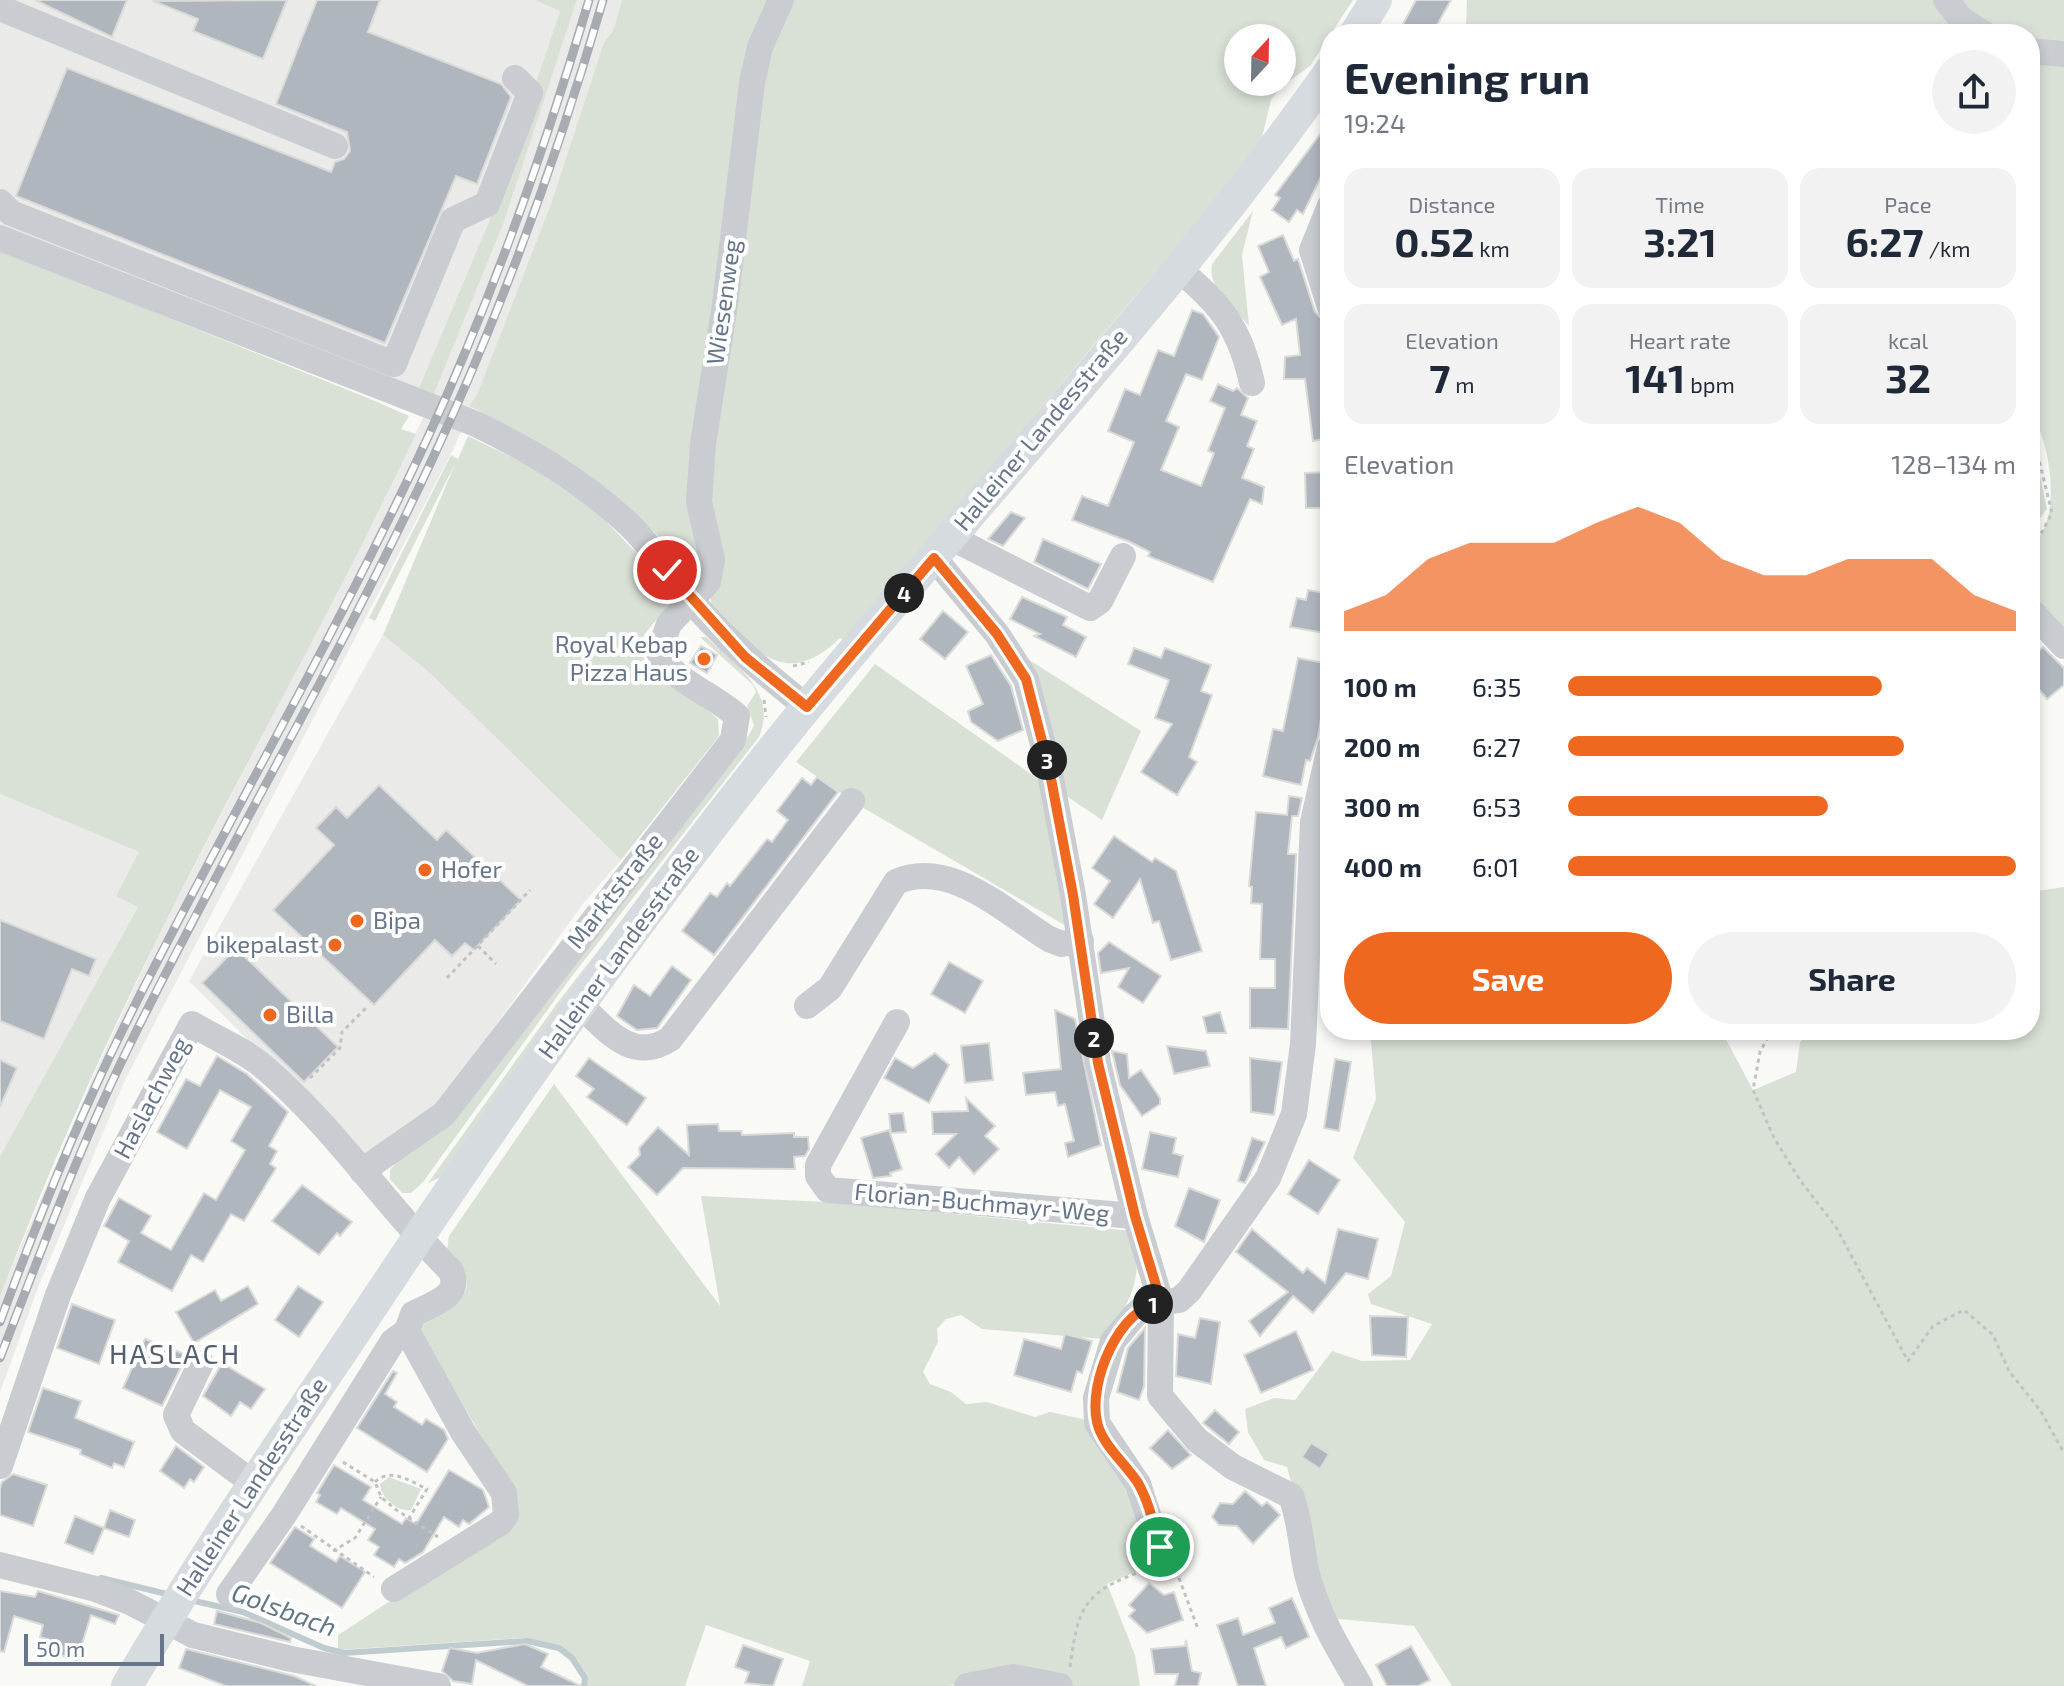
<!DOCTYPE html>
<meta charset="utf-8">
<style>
body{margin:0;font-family:"Exo 2",sans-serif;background:#f2f2f3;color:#1f2937;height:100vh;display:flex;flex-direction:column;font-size:30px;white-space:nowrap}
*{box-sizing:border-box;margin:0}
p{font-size:26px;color:#747a83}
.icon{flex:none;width:44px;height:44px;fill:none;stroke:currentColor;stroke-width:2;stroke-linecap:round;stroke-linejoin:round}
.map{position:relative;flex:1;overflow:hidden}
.sheet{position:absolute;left:1320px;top:24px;width:720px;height:1016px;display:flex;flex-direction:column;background:#fff;border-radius:32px;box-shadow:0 4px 12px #0003}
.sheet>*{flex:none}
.needle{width:52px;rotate:22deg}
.buttons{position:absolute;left:1224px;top:24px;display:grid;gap:16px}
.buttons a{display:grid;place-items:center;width:72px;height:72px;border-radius:50%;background:#fff;box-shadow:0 4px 12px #0003;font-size:40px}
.scale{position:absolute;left:24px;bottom:20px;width:140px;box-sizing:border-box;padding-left:8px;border:4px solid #667589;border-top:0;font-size:22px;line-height:28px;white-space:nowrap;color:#667589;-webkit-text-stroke:6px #fff;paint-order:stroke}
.pin{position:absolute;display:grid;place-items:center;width:68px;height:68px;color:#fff;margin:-34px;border:4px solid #fff;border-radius:50%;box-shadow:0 2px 8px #0007}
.km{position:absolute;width:40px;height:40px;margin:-20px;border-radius:50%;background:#222;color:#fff;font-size:22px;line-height:40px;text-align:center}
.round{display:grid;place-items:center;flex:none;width:84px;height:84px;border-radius:42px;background:#f2f2f3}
.overview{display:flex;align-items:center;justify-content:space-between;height:136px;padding:0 24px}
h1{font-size:44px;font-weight:700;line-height:60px}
.stats{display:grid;grid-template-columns:repeat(3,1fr);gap:12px;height:136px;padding:8px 24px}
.stats div{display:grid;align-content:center;border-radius:20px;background:#f2f2f3;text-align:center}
.stats b{font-size:40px;font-weight:700}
.stats small{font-size:22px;font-weight:400}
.stats p{font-size:22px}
.chart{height:224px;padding:16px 24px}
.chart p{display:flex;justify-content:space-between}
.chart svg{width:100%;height:144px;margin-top:8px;fill:#ef6820;opacity:.7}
.action{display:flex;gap:16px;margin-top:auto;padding:16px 24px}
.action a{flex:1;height:92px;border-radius:48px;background:#ef6820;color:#fff;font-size:32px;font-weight:700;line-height:92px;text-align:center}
.action a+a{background:#f2f2f3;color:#1f2937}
ul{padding:0 24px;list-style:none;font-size:26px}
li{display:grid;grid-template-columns:128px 96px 1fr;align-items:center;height:60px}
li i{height:20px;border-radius:10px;background:#ef6820}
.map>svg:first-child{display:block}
</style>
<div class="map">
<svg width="2064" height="1686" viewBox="0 0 2064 1686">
<rect width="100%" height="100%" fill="#f9f9f6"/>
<g fill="#eaeae9">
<path d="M0,0H535L560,11L490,219L419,388L0,225Z"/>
<path d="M577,0H622L613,31L604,42L552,201L477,396L453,450L125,1080L39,1285L0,1392V1297L11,1269L97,1068L161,930L378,514L434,394L504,222Z"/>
<path d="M383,635L430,673L621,860L582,905L442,1100L361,1159L309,1101L189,981Z"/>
<path d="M0,794L139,852L138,907L0,1156Z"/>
</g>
<g fill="#d9e1d7" fill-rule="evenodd">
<path d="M535,0H577L504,222L434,394L419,388L490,219L560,11Z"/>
<path d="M622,0H774L699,525L698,579C624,494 571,455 469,406L477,395L552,201L604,42L613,31Z"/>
<path d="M788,0H1353L1310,66L1281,87L1271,100L1259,150L844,640L840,638C783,693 754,647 711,606L706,482L756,92ZM1238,38H1282V82H1238Z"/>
<path d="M1467,0H1940L1970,34H1460L1466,24Z"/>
<path d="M1954,0H2064V47L2030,43V34L1990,30Z"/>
<path d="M2030,55L2064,60V635L2030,601V546C2064,523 2051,444 2030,409Z"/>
<path d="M1253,211L1242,255L1249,326C1235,308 1207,288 1212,264Z"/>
<path d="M0,250L368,398L409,416L401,429L416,434C337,603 244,764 161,931C102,1050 47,1173 0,1297V1156L138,907L116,896L139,852L0,794Z"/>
<path d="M2030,429L2047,509L2030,531Z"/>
<path d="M468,436L541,471L595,510L670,588L671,602L644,635L643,657L655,678L686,693L718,719L719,736L621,860L430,673L383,635L455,464L375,621L369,618L451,455L458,459Z"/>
<path d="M700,637H706C736,665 778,692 759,737L572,976L423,1182L411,1193H402L390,1179V1170L749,735L754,725L747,706L756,692L753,685Z"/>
<path d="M1023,656L1141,731L1102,820L1059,791Z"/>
<path d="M875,664L1045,784L1073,930L855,803L796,762Z"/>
<path d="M689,834L441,1177L428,1183L558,1002Z"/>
<path d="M2064,887V1686H1452L1414,1626L1328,1618L1287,1467L1264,1460L1248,1432L1245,1409L1274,1398L1295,1400L1332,1351L1362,1361L1410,1360L1432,1324L1371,1304L1368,1294L1391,1276L1405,1222L1353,1158L1376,1099L1370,1030H1721L1753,1090L1796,1072L1800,1042L1811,1030H2030V892Z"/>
<path d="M554,1084L720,1306L701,1196L827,1202L1132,1231C1145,1278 1130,1304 1103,1339L982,1329L961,1315L946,1319L937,1329L938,1342L923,1372L930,1384L951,1392L966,1404L987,1402L1035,1417L1050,1412L1083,1419L1129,1486L1152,1551L1139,1570L1107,1584L1135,1655L1140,1686H1069L1015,1671L949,1686H802L810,1661L706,1625L685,1686H586L583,1669L563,1648L523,1638L338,1650V1635L510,1523L515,1492L421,1335L422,1323C462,1299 486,1293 447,1249L449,1236Z"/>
<path d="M389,1477L421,1489L411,1510C397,1512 381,1498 380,1484Z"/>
</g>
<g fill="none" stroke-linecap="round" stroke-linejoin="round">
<g stroke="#c0cbd0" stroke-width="6">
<path d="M101,1578L171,1595"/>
<path d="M190,1600L243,1612L324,1648L344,1653L527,1641L559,1648L572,1658L585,1678L584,1686"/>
</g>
</g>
<g fill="#afb6bd" stroke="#dadbd8" stroke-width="2">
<path d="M35,0H127L112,37Z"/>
<path d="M287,0L263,59L193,31L198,19L153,1Z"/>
<path d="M317,0H380L368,32L501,84L511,97L477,184L456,176L385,343L16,196L67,68L331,172L335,162L344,159L350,151L347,132L276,104Z"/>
<path d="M1416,0H1451L1432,34H1421L1403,24Z"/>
<path d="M1330,121V158L1303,214L1297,210L1289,222L1272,210L1280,198L1275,195Z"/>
<path d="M1283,235L1294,261L1298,259L1315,312L1324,321L1330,349V438L1313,441L1305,379H1284L1285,357L1300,355L1296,319L1282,325L1260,277L1269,272L1258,246Z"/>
<path d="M1192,310L1203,314L1219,337L1202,380L1186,374L1166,421L1179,427L1161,470L1201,486L1214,453L1208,451L1225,408L1210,401L1218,384L1233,391L1237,388L1248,398L1241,415L1257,421L1247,446L1254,449L1242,478L1264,487L1262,504L1250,499L1213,582L1148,556L1150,552L1130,542L1072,520L1082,496L1108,506L1134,442L1108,431L1125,389L1140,395L1158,350L1174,356Z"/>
<path d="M1330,472V508H1306L1305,473Z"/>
<path d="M1011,512L1025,518L1003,546L988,539Z"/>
<path d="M1043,539L1101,564L1088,589L1034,562Z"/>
<path d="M1308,590L1330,594V634L1290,627L1297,598L1306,600Z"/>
<path d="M1022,597L1067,617L1063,625L1086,637L1076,657L1034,636L1040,634L1010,619Z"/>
<path d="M943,611L968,632L945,659L920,639Z"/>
<path d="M701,646L717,655L707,673L690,663Z"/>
<path d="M2043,647L2064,668V685L2047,699L2030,678V658Z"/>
<path d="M1134,648L1161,658L1165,648L1211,665L1201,691L1212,695L1189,757L1197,762L1177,795L1141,772L1172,724L1155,718L1169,680L1128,664Z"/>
<path d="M991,655L1011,686L1023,730L998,741L971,722L968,711L983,704L966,666Z"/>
<path d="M1298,658L1330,664L1318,737L1310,761L1306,760L1301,785L1263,776L1273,729L1283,731Z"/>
<path d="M817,777L838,792L714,955L682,931L710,893L717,897L727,883L730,886L767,839L772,842L788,820L777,811L802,778L811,785Z"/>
<path d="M379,785L437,840L446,830L521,900L474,950L465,943L452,956L435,940L374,1005L273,910L334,845L316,828L336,807L347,818Z"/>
<path d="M1289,796L1302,798L1298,816H1292L1288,854H1296L1288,1029L1250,1028V988H1275V959H1260L1262,904L1251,903L1252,887L1249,886L1256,812L1287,815Z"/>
<path d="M1114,836L1152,862L1155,858L1176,871L1202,951L1171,960L1159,921L1153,923L1140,879L1113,918L1094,904L1110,881L1092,868Z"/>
<path d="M1326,894H1330V1001L1321,1000Z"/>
<path d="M0,920L96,959L89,976L72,969L44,1039L0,1021Z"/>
<path d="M1109,942L1161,976L1143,1003L1118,987L1129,968L1101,973L1098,953Z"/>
<path d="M236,948L338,1047L304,1082L202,983Z"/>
<path d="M949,962L983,981L965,1013L931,994Z"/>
<path d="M672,966L691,980L657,1028L637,1030L617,1016L634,985L650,996Z"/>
<path d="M1055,1010L1075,1019L1101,1145L1068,1157L1065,1143L1074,1141L1065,1104L1058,1106L1055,1092L1026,1095L1023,1073L1061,1069Z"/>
<path d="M1220,1012L1226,1033H1207L1203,1017Z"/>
<path d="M989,1043L993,1080L965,1083L961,1046Z"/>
<path d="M1167,1046L1206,1051L1210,1066L1174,1074Z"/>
<path d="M1112,1051L1127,1054L1129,1078L1141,1070L1160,1098V1104L1142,1116L1120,1085Z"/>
<path d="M935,1053L949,1065L929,1103L884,1078L895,1058L913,1068Z"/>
<path d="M217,1056L247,1074L288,1112L269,1146L277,1151L270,1164L276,1168L244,1221L231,1214L203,1262L191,1255L172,1291L118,1262L129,1241L104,1226L119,1198L151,1216L141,1233L171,1250L204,1193L216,1200L245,1150L231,1141L251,1107L220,1090L187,1149L157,1132L186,1079L200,1086Z"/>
<path d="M589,1058L646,1098L627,1125L587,1097L594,1089L576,1076Z"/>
<path d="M1250,1058L1282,1062L1274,1115L1251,1112Z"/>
<path d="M1335,1059L1351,1062L1339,1131L1324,1128Z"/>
<path d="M0,1060L17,1068L0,1107Z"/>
<path d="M966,1098L995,1126L985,1136L999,1149L974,1174L959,1157L949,1168L936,1154L956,1134H933L932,1112L968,1111Z"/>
<path d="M903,1113L906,1132L891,1133L889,1114Z"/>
<path d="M718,1124L719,1131H741L742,1135L794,1133V1137H808L809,1149L805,1156L794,1157L795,1169L683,1168L657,1195L628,1167L640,1155L639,1148L658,1127L689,1155L687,1125Z"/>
<path d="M889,1130L902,1169L890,1173L891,1176L873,1178L861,1138Z"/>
<path d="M1150,1132L1176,1138L1173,1153L1183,1156L1178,1177L1142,1169Z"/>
<path d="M1252,1138L1265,1142L1245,1183L1238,1181Z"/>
<path d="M1309,1160L1340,1180L1318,1214L1288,1194Z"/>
<path d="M302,1185L352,1222L340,1236L337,1233L319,1255L272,1221Z"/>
<path d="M1189,1188L1220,1200L1204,1242L1175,1226Z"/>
<path d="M1252,1229L1303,1273L1307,1268L1325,1283L1338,1229L1378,1239L1368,1279L1346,1273L1313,1313L1293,1296L1260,1336L1249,1321L1288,1292L1236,1252Z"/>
<path d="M248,1286L258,1304L194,1343L176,1312L215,1290L221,1301Z"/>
<path d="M298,1286L323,1302L299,1337L275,1320Z"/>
<path d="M72,1304L115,1320L99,1364L57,1348Z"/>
<path d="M1370,1316L1408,1317L1406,1357L1372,1355Z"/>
<path d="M1200,1318L1220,1322L1211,1384L1176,1376L1178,1334L1195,1338Z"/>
<path d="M1145,1328L1144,1386L1139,1400L1117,1392L1128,1348Z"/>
<path d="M1296,1331L1313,1370L1261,1393L1244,1355Z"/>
<path d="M1065,1334L1092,1341L1082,1373L1077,1371L1071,1392L1014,1375L1024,1339L1061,1349Z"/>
<path d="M145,1339L187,1355L162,1406L123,1388Z"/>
<path d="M222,1363L265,1389L251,1409L240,1402L231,1416L203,1396Z"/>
<path d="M393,1371L397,1373L385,1394L397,1402L394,1407L422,1425L426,1419L444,1430L448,1439L427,1472L357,1428Z"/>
<path d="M43,1388L81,1401L75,1418L134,1442L124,1467L114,1463L112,1468L80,1454L81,1450L28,1432Z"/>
<path d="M1215,1410L1239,1432L1229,1444L1203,1423Z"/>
<path d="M1168,1430L1191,1455L1172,1469L1150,1448Z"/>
<path d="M1311,1443L1329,1454L1320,1469L1302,1457Z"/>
<path d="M176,1446L204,1467L194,1482L190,1479L184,1488L160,1471Z"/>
<path d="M334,1465L371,1487L363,1500L402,1524L406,1518L416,1524L449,1470L483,1490L489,1507L469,1524L463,1520L459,1527L444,1517L423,1552L405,1563L399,1559L394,1567L374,1555L379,1547L368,1540L375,1529L341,1508L337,1514L316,1502L320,1495L317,1493Z"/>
<path d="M13,1474L47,1485L33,1526L0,1515V1488L2,1482Z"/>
<path d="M1245,1491L1262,1506L1267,1502L1280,1515L1253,1544L1237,1526L1219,1525L1212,1517L1220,1503L1233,1504Z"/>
<path d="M110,1510L135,1520L129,1537L104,1528Z"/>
<path d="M75,1516L104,1528L93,1554L65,1543Z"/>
<path d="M295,1527L314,1539L310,1546L336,1562L340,1556L365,1572L342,1608L270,1563Z"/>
<path d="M1149,1583L1164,1595L1174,1592L1183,1620L1147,1633L1129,1616L1135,1610L1129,1605Z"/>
<path d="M0,1591L35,1597L38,1591L119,1615L115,1624L91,1615L77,1660L54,1653L57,1642L40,1637L43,1625L14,1616L4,1652L0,1651Z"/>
<path d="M1292,1598L1309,1637L1286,1648L1281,1637L1254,1648L1266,1686H1238L1217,1625L1238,1618L1243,1635L1275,1623L1269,1608Z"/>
<path d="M217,1611L261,1623L291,1638L290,1642L214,1624Z"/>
<path d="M1186,1640L1192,1671L1201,1673L1198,1686H1175L1178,1674H1155L1151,1649L1185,1646Z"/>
<path d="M525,1644L548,1654L541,1667L581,1686H528L476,1660L472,1684L453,1681L442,1671L450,1648L477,1653Z"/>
<path d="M743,1645L783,1659L773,1686L745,1683L749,1672L735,1667Z"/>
<path d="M1411,1646L1430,1680L1418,1686H1387L1376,1665Z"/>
<path d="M186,1649L294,1676L316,1686H226L179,1668Z"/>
</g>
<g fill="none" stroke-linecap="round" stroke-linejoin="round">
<g stroke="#c0c2c5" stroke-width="3" stroke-dasharray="4 4" stroke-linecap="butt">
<path d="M2030,423L2052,513L2042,532L2030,542"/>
<path d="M793,666L809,662"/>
<path d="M764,700L766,717"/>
<path d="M2030,848C2035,876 2046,906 2030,932"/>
<path d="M478,946L496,964"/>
<path d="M447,978L530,890"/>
<path d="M1772,1030L1760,1052L1753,1090L1774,1138L1800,1180L1836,1227L1908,1361L1933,1326L1964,1310L1993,1335L2009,1371L2040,1410L2064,1453"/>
<path d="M310,1078L340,1048L342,1032L366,1008"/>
<path d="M343,1462L375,1482L381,1497L395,1509L438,1537"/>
<path d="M375,1482C391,1467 410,1481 427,1489L409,1518"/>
<path d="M301,1526L374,1577"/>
<path d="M333,1551L355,1538L381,1497"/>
<path d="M1179,1578L1198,1629"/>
<path d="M1070,1667C1078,1607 1083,1593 1142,1571"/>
</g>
<g stroke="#c9ccd0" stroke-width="26">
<path d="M1946,0L1961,19L1984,34"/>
<path d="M0,8L335,146"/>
<path d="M2030,51L2064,54"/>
<path d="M0,202L11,213L394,364L453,220L487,204L530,93L515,78"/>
<path d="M1330,206L1312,250L1330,307"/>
<path d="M0,238L476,424C530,450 579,479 624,520C651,544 670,577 694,604C729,643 766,675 807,707"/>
<path d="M1178,269C1221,304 1240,328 1252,383"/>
<path d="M950,537L1090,608L1100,601L1123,556"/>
<path d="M934,558L997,634L1026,679L1049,768L1073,895L1098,1063L1135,1216L1161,1302L1160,1396L1197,1440L1233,1467L1291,1496C1301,1522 1301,1548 1307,1574C1318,1616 1339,1650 1360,1686"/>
<path d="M2030,610L2064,646"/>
<path d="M579,1004C606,1029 632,1064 670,1039L852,801"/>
<path d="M807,1006L830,988L896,882C950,858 1005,912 1049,939L1062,944L1081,941"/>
<path d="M897,1022L818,1165V1176L828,1190L1135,1216"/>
<path d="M362,1171L444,1114L733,740L737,716C713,694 672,681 659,652L669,624L708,582L712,559L699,502L703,444L725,304L752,83L760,47L781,0"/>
<path d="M201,1363L176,1415L183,1431L253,1483"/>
<path d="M0,1466L58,1295L98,1198L192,1024C215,1038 245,1050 265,1068C335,1128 386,1206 451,1271C462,1297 432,1304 413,1314L407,1331L463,1432L504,1493L506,1515L500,1523L394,1589"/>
<path d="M1163,1561L1138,1484L1097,1423L1096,1398L1113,1341L1134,1316L1146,1305L1179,1300L1189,1291L1268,1178L1294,1114L1303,1044L1313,822L1330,747"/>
<path d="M0,1565L96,1589L130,1602L193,1635L291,1659L438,1686"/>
<path d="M229,1594L284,1515L393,1341L407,1331"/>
<path d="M967,1686L1013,1677L1060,1686"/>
</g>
<g stroke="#d6dbe0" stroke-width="32">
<path d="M1355,34L1376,0"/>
<path d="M127,1686C200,1560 282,1441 363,1320C501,1112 644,907 802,713C977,498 1170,298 1330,71"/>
</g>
<g stroke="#a7acb3" stroke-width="9">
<g id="rail">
<path d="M0,1322C36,1224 75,1126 121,1033C220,833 334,640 428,437C493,296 545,149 589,0"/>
<path d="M0,1358C41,1251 81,1143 132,1040C228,846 339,659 431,462C501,313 557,158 603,0"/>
</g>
</g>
<use href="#rail" stroke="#fff" stroke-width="6" stroke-dasharray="18" stroke-linecap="butt"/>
</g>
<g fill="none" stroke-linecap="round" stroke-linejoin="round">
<g stroke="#fff" stroke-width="16">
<path id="route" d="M667,570L745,657L807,707L934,558L997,634L1026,679L1049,768L1073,895L1098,1063L1135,1216L1161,1302C1119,1308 1088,1382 1097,1422C1102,1445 1126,1464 1138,1483C1149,1502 1154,1526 1160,1547"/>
</g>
<use href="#route" stroke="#ef6820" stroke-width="10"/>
</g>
<g fill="#ef6820" stroke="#fff" stroke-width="3">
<circle cx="704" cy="659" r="8"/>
<circle cx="425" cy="870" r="8"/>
<circle cx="357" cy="921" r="8"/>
<circle cx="335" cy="945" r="8"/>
<circle cx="270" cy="1015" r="8"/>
</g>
<g text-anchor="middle" stroke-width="8" stroke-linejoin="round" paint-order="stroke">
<g font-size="24" fill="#667589" stroke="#fff">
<text transform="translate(724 302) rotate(-82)" y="8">Wiesenweg</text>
<text transform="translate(1041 430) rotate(-50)" y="8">Halleiner Landesstraße</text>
<text transform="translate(615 891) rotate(-52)" y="8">Marktstraße</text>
<text transform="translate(619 953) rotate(-54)" y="8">Halleiner Landesstraße</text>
<text transform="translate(152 1098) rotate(-62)" y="8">Haslachweg</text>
<text transform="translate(982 1203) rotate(5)" y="8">Florian-Buchmayr-Weg</text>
<text transform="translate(252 1487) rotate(-57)" y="8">Halleiner Landesstraße</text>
</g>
<g font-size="24" fill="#667589" stroke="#fff" text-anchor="start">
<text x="688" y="653" text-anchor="end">Royal Kebap<tspan x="688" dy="28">Pizza Haus</tspan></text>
<text x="441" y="878">Hofer</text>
<text x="373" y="929">Bipa</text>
<text x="319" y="953" text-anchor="end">bikepalast</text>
<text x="286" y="1023">Billa</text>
</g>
<g font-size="26" font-style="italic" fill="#627784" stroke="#fff">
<text transform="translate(284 1610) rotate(20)" y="9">Golsbach</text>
</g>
<g font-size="28" letter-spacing="2" fill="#54606e" stroke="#fff">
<text x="175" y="1364">HASLACH</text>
</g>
</g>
</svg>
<div class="buttons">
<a><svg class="needle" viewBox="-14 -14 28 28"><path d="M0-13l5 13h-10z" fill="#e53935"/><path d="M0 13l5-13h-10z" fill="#747a83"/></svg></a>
</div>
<div class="scale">50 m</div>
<div class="pin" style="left:1160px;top:1547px;background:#1e9e55"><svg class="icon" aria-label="arrive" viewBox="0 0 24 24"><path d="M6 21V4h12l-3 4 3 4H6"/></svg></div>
<div class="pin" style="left:667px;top:570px;background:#d93025"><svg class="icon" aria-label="check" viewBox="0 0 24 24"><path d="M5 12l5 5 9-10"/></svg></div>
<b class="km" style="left:1153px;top:1304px">1</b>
<b class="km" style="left:1094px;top:1038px">2</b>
<b class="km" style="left:1047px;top:760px">3</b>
<b class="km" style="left:904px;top:593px">4</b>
<section class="sheet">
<div class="overview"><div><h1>Evening run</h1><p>19:24</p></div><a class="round"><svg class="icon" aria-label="share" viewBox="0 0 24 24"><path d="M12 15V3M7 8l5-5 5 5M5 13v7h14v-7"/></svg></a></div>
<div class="stats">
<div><p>Distance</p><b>0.52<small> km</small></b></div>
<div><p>Time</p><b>3:21</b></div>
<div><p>Pace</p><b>6:27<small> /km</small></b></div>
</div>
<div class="stats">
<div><p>Elevation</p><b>7<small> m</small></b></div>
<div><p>Heart rate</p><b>141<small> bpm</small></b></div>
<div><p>kcal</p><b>32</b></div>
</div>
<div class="chart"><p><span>Elevation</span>128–134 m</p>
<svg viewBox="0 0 160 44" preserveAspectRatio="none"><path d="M0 44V38L10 33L20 22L30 17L40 17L50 17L60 11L70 6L80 11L90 22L100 27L110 27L120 22L130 22L140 22L150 33L160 38V44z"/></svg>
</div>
<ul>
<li><b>100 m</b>6:35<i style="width:70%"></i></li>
<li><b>200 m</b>6:27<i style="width:75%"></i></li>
<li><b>300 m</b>6:53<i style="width:58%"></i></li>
<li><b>400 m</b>6:01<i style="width:100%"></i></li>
</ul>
<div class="action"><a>Save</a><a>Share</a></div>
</section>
</div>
